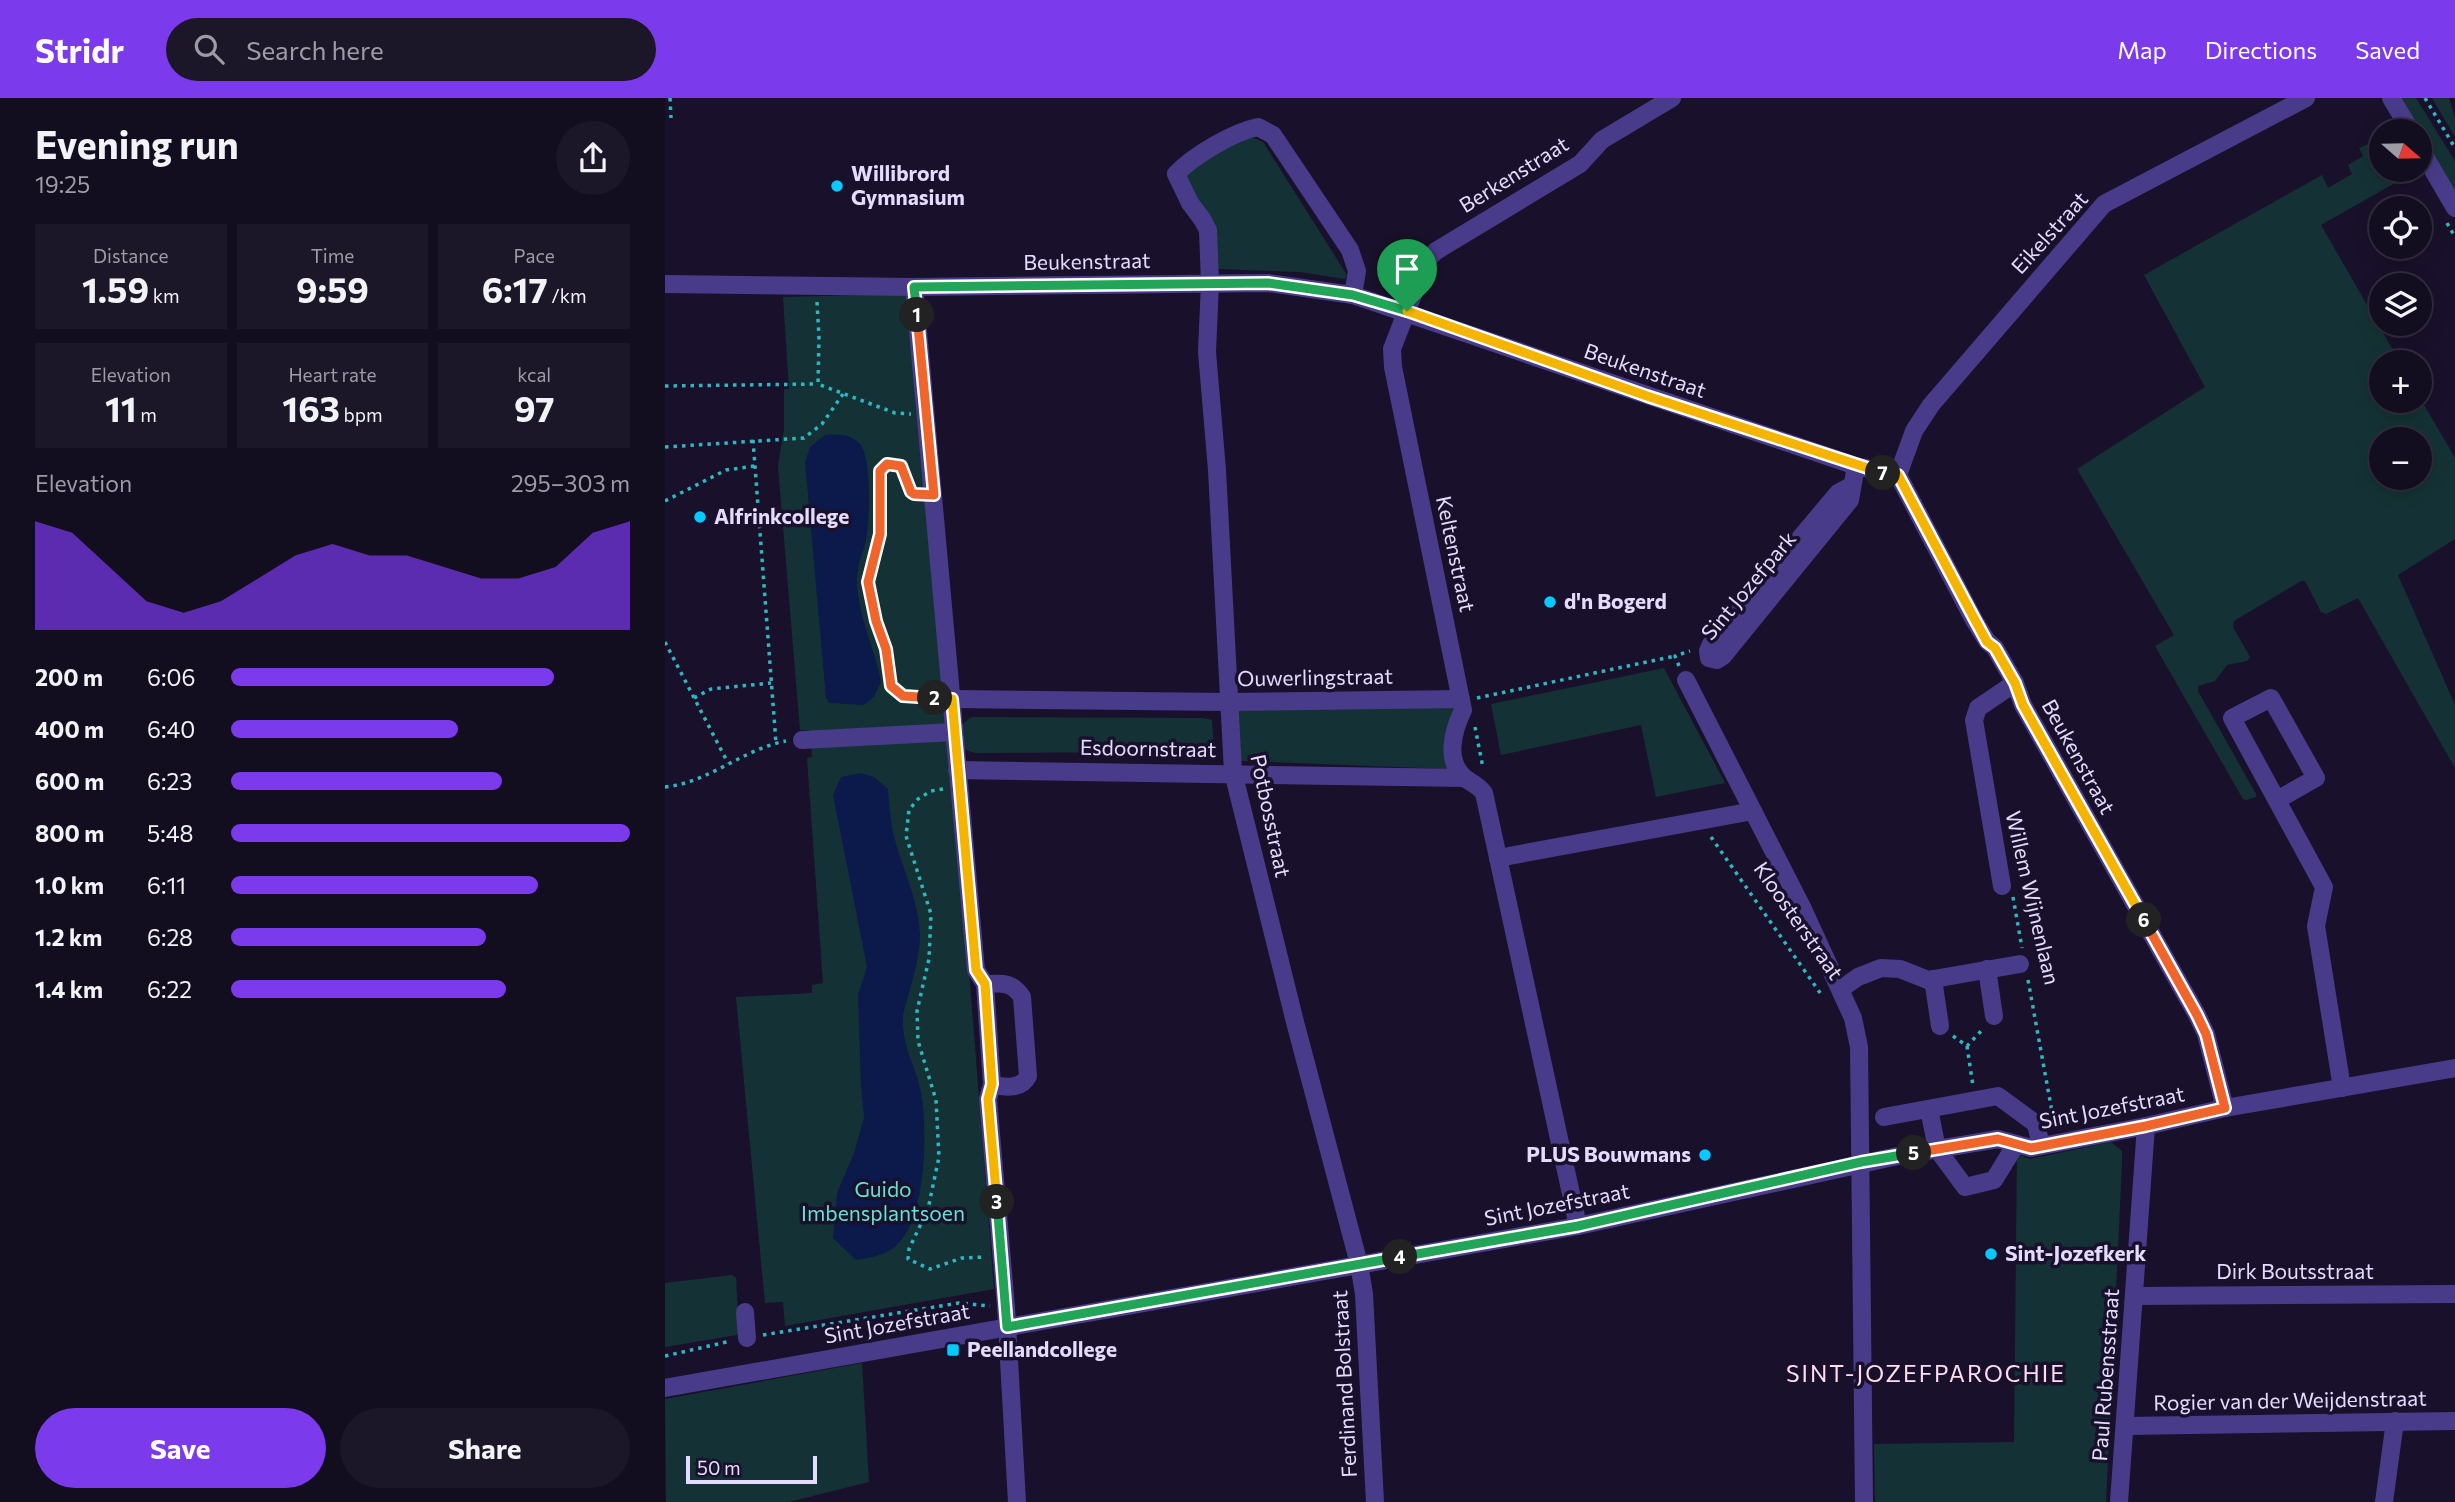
<!DOCTYPE html>
<meta charset="utf-8">
<style>
body{margin:0;font-family:Commissioner,sans-serif;background:#1c1629;color:#f1f3f6;height:100vh;display:flex;flex-direction:column;font-size:26px;white-space:nowrap}
*{box-sizing:border-box;margin:0}
p{font-size:23px;color:#9d9ca5}
.icon{flex:none;width:38px;height:38px;fill:none;stroke:currentColor;stroke-width:2;stroke-linecap:round;stroke-linejoin:round}
.map{position:relative;flex:1;overflow:hidden}
.panel{display:flex;flex-direction:column;background:#130d20;width:665px}
.panel>*{flex:none}
.needle{width:46px;rotate:110deg}
.fabs{position:absolute;left:1704px;top:21px;display:grid;gap:14px}
.fabs a{display:grid;place-items:center;width:63px;height:63px;border-radius:50%;background:#130d20;box-shadow:0 4px 18px #0003,0 0 0 2px #322d3e;font-size:35px}
.scale{position:absolute;left:21px;bottom:18px;width:131px;box-sizing:border-box;padding-left:7px;border:4px solid #e4dbff;border-top:0;font-size:19px;line-height:24px;white-space:nowrap;color:#e4dbff;-webkit-text-stroke:5px #19112b;paint-order:stroke}
.pin{position:absolute;display:grid;place-items:center;width:60px;height:60px;color:#fff;margin:-72px -30px;border-radius:50% 50% 50% 0;rotate:-45deg;box-shadow:0 0 7px #0007}
.pin .icon{rotate:45deg}
.km{position:absolute;width:35px;height:35px;margin:-18px;border-radius:50%;background:#222;color:#fff;font-size:19px;line-height:35px;text-align:center}
.round{display:grid;place-items:center;flex:none;width:74px;height:74px;border-radius:37px;background:#1c1629}
.overview{display:flex;align-items:center;justify-content:space-between;height:119px;padding:0 35px}
h1{font-size:38px;font-weight:700;line-height:52px}
.figures{display:grid;grid-template-columns:repeat(3,1fr);gap:10px;height:119px;padding:7px 35px}
.figures div{display:grid;align-content:center;border-radius:0px;background:#1c1629;text-align:center}
.figures b{font-size:35px;font-weight:700}
.figures small{font-size:19px;font-weight:400}
.figures p{font-size:19px}
.chart{height:196px;padding:14px 35px}
.chart p{display:flex;justify-content:space-between}
.chart svg{width:100%;height:126px;margin-top:7px;fill:#7c3aed;opacity:.7}
.primary-button{display:flex;gap:14px;margin-top:auto;padding:14px 35px}
.primary-button a{flex:1;height:80px;border-radius:42px;background:#7c3aed;color:#fff;font-size:28px;font-weight:700;line-height:80px;text-align:center}
.primary-button a+a{background:#1c1629;color:#f1f3f6}
ul{padding:0 35px;list-style:none;font-size:23px}
li{display:grid;grid-template-columns:112px 84px 1fr;align-items:center;height:52px}
li i{height:18px;border-radius:9px;background:#7c3aed}
header{display:flex;align-items:center;gap:42px;box-sizing:border-box;height:98px;padding:0 35px;background:#7c3aed;color:#fff}
header strong{font-size:33px}
nav{display:flex;gap:38px;margin-inline-start:auto;font-size:24px}
.search{width:490px;height:63px;background:#1c1629;display:flex;align-items:center;gap:18px;box-sizing:border-box;padding:0 24px;border-radius:38px;color:#9d9ca5;font-size:26px}
main{display:flex;flex:1;min-height:0}
.map>svg:first-child{display:block}
</style>
<header>
<strong>Stridr</strong>
<div class="search"><svg class="icon" aria-label="search" viewBox="0 0 24 24"><circle cx="10" cy="10" r="6"/><path d="M15 15l6 6"/></svg>Search here</div>
<nav><a>Map</a><a>Directions</a><a>Saved</a></nav>
</header>
<main>
<section class="panel">
<div class="overview"><div><h1>Evening run</h1><p>19:25</p></div><a class="round"><svg class="icon" aria-label="share" viewBox="0 0 24 24"><path d="M12 15V3M7 8l5-5 5 5M5 13v7h14v-7"/></svg></a></div>
<div class="figures">
<div><p>Distance</p><b>1.59<small> km</small></b></div>
<div><p>Time</p><b>9:59</b></div>
<div><p>Pace</p><b>6:17<small> /km</small></b></div>
</div>
<div class="figures">
<div><p>Elevation</p><b>11<small> m</small></b></div>
<div><p>Heart rate</p><b>163<small> bpm</small></b></div>
<div><p>kcal</p><b>97</b></div>
</div>
<div class="chart"><p><span>Elevation</span>295–303 m</p>
<svg viewBox="0 0 160 44" preserveAspectRatio="none"><path d="M0 44V6L10 10L20 22L30 34L40 38L50 34L60 26L70 18L80 14L90 18L100 18L110 22L120 26L130 26L140 22L150 10L160 6V44z"/></svg>
</div>
<ul>
<li><b>200 m</b>6:06<i style="width:81%"></i></li>
<li><b>400 m</b>6:40<i style="width:57%"></i></li>
<li><b>600 m</b>6:23<i style="width:68%"></i></li>
<li><b>800 m</b>5:48<i style="width:100%"></i></li>
<li><b>1.0 km</b>6:11<i style="width:77%"></i></li>
<li><b>1.2 km</b>6:28<i style="width:64%"></i></li>
<li><b>1.4 km</b>6:22<i style="width:69%"></i></li>
</ul>
<div class="primary-button"><a>Save</a><a>Share</a></div>
</section>
<div class="map">
<svg width="1790" height="1404" viewBox="0 0 1790 1404">
<rect width="100%" height="100%" fill="#19112b"/>
<g fill="#143235" fill-rule="evenodd">
<path d="M1734,0H1751L1790,63V97L1755,38V33H1753Z"/>
<path d="M1767,0H1784L1790,20V39Z"/>
<path d="M579,39L589,40L598,44L682,177L680,181L635,174L553,171L520,86V73Z"/>
<path d="M1717,40V72H1744L1746,76L1656,127L1735,264H1717V303H1755V300L1790,360V441L1733,477L1790,607V670L1693,500L1661,516L1656,514L1640,483H1636L1569,523L1568,529L1585,559L1582,563L1562,567L1550,583L1533,588V593L1591,696V699L1581,702L1578,701L1490,548L1509,537L1412,371L1540,289L1479,177L1657,77L1663,90L1687,76L1683,67L1698,58L1694,50ZM1717,341H1755V380H1717Z"/>
<path d="M239,196L244,198L287,655L329,1191L120,1228L118,1204L100,1205L71,899L147,895V887L158,885L142,660L147,659L145,632H135L113,368L119,331V291H124L118,199Z"/>
<path d="M999,570L1060,685L991,699L976,627L836,657L826,606Z"/>
<path d="M790,608L781,635L783,671L577,663L569,660L572,609Z"/>
<path d="M307,619L538,620L547,622L549,654L311,655L303,653L296,647C295,634 294,626 307,619Z"/>
<path d="M1446,1044L1457,1053V1065L1441,1404H1210L1209,1346L1349,1344L1352,1056L1365,1061Z"/>
<path d="M67,1177L71,1180L74,1232L72,1237L0,1249V1185Z"/>
<path d="M197,1265L204,1384L124,1404H1L0,1301Z"/>
</g>
<g fill="#0b1a4a">
<path d="M160,337C173,336 186,336 195,346C207,359 205,424 201,442C198,456 191,469 192,484C193,519 210,550 216,584L209,599L199,607L164,605L161,600L140,364L145,349Z"/>
<path d="M196,675L209,679L223,691C224,704 225,717 227,729C234,765 254,799 255,837C255,857 249,876 244,895C242,903 238,913 238,921C237,948 251,969 256,994C263,1031 262,1128 227,1151C216,1158 203,1160 191,1162L168,1140L172,1095L189,1055L199,1020L196,987L193,897L202,869L168,697L176,679Z"/>
</g>
<g fill="none" stroke-linecap="round" stroke-linejoin="round">
<g stroke="#30b6be" stroke-width="3.5" stroke-dasharray="3.5 5" stroke-linecap="butt">
<path d="M5,0L6,20"/>
<path d="M1760,0L1790,50"/>
<path d="M1782,125L1790,139"/>
<path d="M152,204L154,239L153,286L230,315L246,316"/>
<path d="M0,288L153,286"/>
<path d="M88,342L111,645"/>
<path d="M0,349L139,340L157,326L178,296"/>
<path d="M253,396H249L244,391L236,368L222,366L215,373V436L203,484L211,523L221,551L226,588L238,598L271,600"/>
<path d="M0,403L61,372L90,368"/>
<path d="M0,544L63,665"/>
<path d="M1014,568L1010,558L1025,553"/>
<path d="M29,600L46,591L106,585"/>
<path d="M812,600L1010,558"/>
<path d="M810,629L818,670"/>
<path d="M0,689C43,685 78,651 121,643"/>
<path d="M278,691L266,693L253,701L244,712L241,738L266,816L264,861L252,913L253,943L271,1002L274,1059L263,1111L244,1151L243,1161L265,1171L297,1160L320,1159"/>
<path d="M1046,739L1158,899"/>
<path d="M1348,799L1357,850"/>
<path d="M1363,882L1388,1019"/>
<path d="M1288,938L1302,948L1318,931"/>
<path d="M1302,948L1308,988"/>
<path d="M98,1237L294,1205L325,1208"/>
<path d="M0,1258L66,1243"/>
</g>
<g stroke="#483c8a" stroke-width="18">
<path d="M1726,0L1746,33"/>
<path d="M1755,50L1790,110"/>
<path d="M0,186L249,189L603,185L688,197L1191,368L1233,377L1309,522L1322,543L1330,550L1350,585L1358,607L1532,917L1541,936L1560,1010"/>
<path d="M249,189L311,872L320,886L327,986L323,1001L341,1209L352,1404"/>
<path d="M688,197L692,173L685,152L608,37L593,29C568,34 528,58 511,76L525,105L537,121L543,132L545,185L542,254L552,372L568,674L630,924L694,1166L699,1196L710,1404"/>
<path d="M1233,377L1249,333L1266,307L1439,106L1641,0"/>
<path d="M1186,388L1173,395L1046,546L1043,553L1044,560L1052,562L1058,558L1185,402L1191,368"/>
<path d="M1021,582L1137,809L1188,920L1194,949L1199,1404"/>
<path d="M287,601L563,604L796,601"/>
<path d="M137,642L289,634"/>
<path d="M292,672L800,680"/>
<path d="M1612,702L1651,680L1606,600L1567,620L1659,789L1651,828L1677,990"/>
<path d="M833,760L1088,713"/>
<path d="M1337,788L1309,622L1313,610L1350,585"/>
<path d="M1322,871L1329,918"/>
<path d="M1268,881L1275,928"/>
<path d="M320,886C338,885 347,884 357,899L363,978C357,991 340,990 327,986"/>
<path d="M1176,891L1193,879L1216,870L1235,871L1263,882L1355,866"/>
<path d="M1264,1011L1272,1051L1300,1089L1329,1082L1351,1046"/>
<path d="M1219,1019L1333,998L1371,1026L1376,1048"/>
<path d="M913,1128L819,695C814,688 809,686 801,681C779,664 788,633 798,612L728,269L727,251L761,163L771,153L915,66L937,42L1007,0"/>
<path d="M1470,1198L1790,1196"/>
<path d="M80,1214L82,1240"/>
<path d="M0,1290L913,1128L1237,1057L1333,1041L1366,1050L1481,1028L1560,1010L1790,970"/>
<path d="M1461,1328L1790,1323"/>
<path d="M1454,1404L1481,1028"/>
<path d="M1719,1404L1730,1323"/>
</g>
</g>
<g fill="none" stroke-linecap="round" stroke-linejoin="round">
<g stroke="#fff" stroke-width="14">
<path id="split-1" d="M252,217L249,189L603,185L688,197L742,213"/>
</g>
<g stroke="#fff" stroke-width="14">
<path id="split-2" d="M252,217L269,397L249,396L246,394L236,368L222,366L215,373V436L203,484L211,523L221,551L226,588L238,598L270,600"/>
</g>
<g stroke="#fff" stroke-width="14">
<path id="split-3" d="M270,600L287,601L311,872L320,886L327,986L323,1001L332,1104"/>
</g>
<g stroke="#fff" stroke-width="14">
<path id="split-4" d="M332,1104L342,1229L735,1159"/>
</g>
<g stroke="#fff" stroke-width="14">
<path id="split-5" d="M735,1159L913,1128L1196,1064L1249,1055"/>
</g>
<g stroke="#fff" stroke-width="14">
<path id="split-6" d="M1249,1055L1333,1041L1366,1050L1481,1028L1560,1010L1541,936L1532,917L1479,822"/>
</g>
<g stroke="#fff" stroke-width="14">
<path id="split-7" d="M1218,375L1233,377L1310,522L1322,544L1330,550L1350,585L1358,607L1479,822"/>
</g>
<g stroke="#fff" stroke-width="14">
<path id="split-8" d="M742,213L982,298L1218,375"/>
</g>
<use href="#split-1" stroke="#22a559" stroke-width="9"/>
<use href="#split-2" stroke="#f0652b" stroke-width="9"/>
<use href="#split-3" stroke="#f5b400" stroke-width="9"/>
<use href="#split-4" stroke="#22a559" stroke-width="9"/>
<use href="#split-5" stroke="#22a559" stroke-width="9"/>
<use href="#split-6" stroke="#f0652b" stroke-width="9"/>
<use href="#split-7" stroke="#f5b400" stroke-width="9"/>
<use href="#split-8" stroke="#f5b400" stroke-width="9"/>
</g>
<g fill="#07c8ff" stroke="#19112b" stroke-width="2.5">
<circle cx="172" cy="88" r="7"/>
<circle cx="35" cy="419" r="7"/>
<circle cx="885" cy="504" r="7"/>
<circle cx="1040" cy="1057" r="7"/>
<circle cx="1326" cy="1156" r="7"/>
<rect x="281" y="1245" width="14" height="14" rx="3.5"/>
</g>
<g text-anchor="middle" stroke-width="7" stroke-linejoin="round" paint-order="stroke">
<g font-size="21" font-weight="bold" fill="#e4dbff" stroke="#19112b" text-anchor="start">
<text x="186" y="83">Willibrord<tspan x="186" dy="24">Gymnasium</tspan></text>
<text x="49" y="426">Alfrinkcollege</text>
<text x="899" y="511">d'n Bogerd</text>
<text x="1026" y="1064" text-anchor="end">PLUS Bouwmans</text>
<text x="1340" y="1163">Sint-Jozefkerk</text>
<text x="302" y="1259">Peellandcollege</text>
</g>
<g font-size="21" fill="#e4dbff" stroke="#19112b">
<text transform="translate(849 77) rotate(-32)" y="7">Berkenstraat</text>
<text transform="translate(1385 135) rotate(-48)" y="7">Eikelstraat</text>
<text transform="translate(422 164) rotate(-1)" y="7">Beukenstraat</text>
<text transform="translate(980 273) rotate(19)" y="7">Beukenstraat</text>
<text transform="translate(790 456) rotate(78)" y="7">Keltenstraat</text>
<text transform="translate(1084 488) rotate(-50)" y="7">Sint Jozefpark</text>
<text transform="translate(650 580) rotate(-1)" y="7">Ouwerlingstraat</text>
<text transform="translate(483 651) rotate(1)" y="7">Esdoornstraat</text>
<text transform="translate(1413 659) rotate(61)" y="7">Beukenstraat</text>
<text transform="translate(605 718) rotate(78)" y="7">Potbosstraat</text>
<text transform="translate(1367 800) rotate(77)" y="7">Willem Wijnenlaan</text>
<text transform="translate(1133 823) rotate(55)" y="7">Kloosterstraat</text>
<text transform="translate(1447 1010) rotate(-11)" y="7">Sint Jozefstraat</text>
<text transform="translate(892 1107) rotate(-11)" y="7">Sint Jozefstraat</text>
<text x="1630" y="1181">Dirk Boutsstraat</text>
<text transform="translate(232 1226) rotate(-10)" y="7">Sint Jozefstraat</text>
<text transform="translate(1441 1277) rotate(-86)" y="7">Paul Rubensstraat</text>
<text transform="translate(680 1286) rotate(-93)" y="7">Ferdinand Bolstraat</text>
<text transform="translate(1625 1303) rotate(-1)" y="7">Rogier van der Weijdenstraat</text>
</g>
<g font-size="21" fill="#65e2d1" stroke="#19112b">
<text x="218" y="1099">Guido<tspan x="218" dy="24">Imbensplantsoen</tspan></text>
</g>
<g font-size="23" letter-spacing="2" fill="#ffddef" stroke="#19112b">
<text x="1261" y="1284">SINT-JOZEFPAROCHIE</text>
</g>
</g>
</svg>
<div class="fabs">
<a><svg class="needle" viewBox="-14 -14 28 28"><path d="M0-13l5 13h-10z" fill="#e53935"/><path d="M0 13l5-13h-10z" fill="#9d9ca5"/></svg></a>
<a><svg class="icon" aria-label="locate" viewBox="0 0 24 24"><circle cx="12" cy="12" r="6"/><path d="M12 2v4M12 18v4M2 12h4M18 12h4"/></svg></a>
<a><svg class="icon" aria-label="layers" viewBox="0 0 24 24"><path d="M12 4l9 5-9 5-9-5zM3 14l9 5 9-5"/></svg></a>
<a>+</a>
<a>−</a>
</div>
<div class="scale">50 m</div>
<div class="pin" style="left:742px;top:213px;background:#1e9e55"><svg class="icon" aria-label="arrive" viewBox="0 0 24 24"><path d="M6 21V4h12l-3 4 3 4H6"/></svg></div>
<b class="km" style="left:252px;top:217px">1</b>
<b class="km" style="left:270px;top:600px">2</b>
<b class="km" style="left:332px;top:1104px">3</b>
<b class="km" style="left:735px;top:1159px">4</b>
<b class="km" style="left:1249px;top:1055px">5</b>
<b class="km" style="left:1479px;top:822px">6</b>
<b class="km" style="left:1218px;top:375px">7</b>
</div>
</main>
